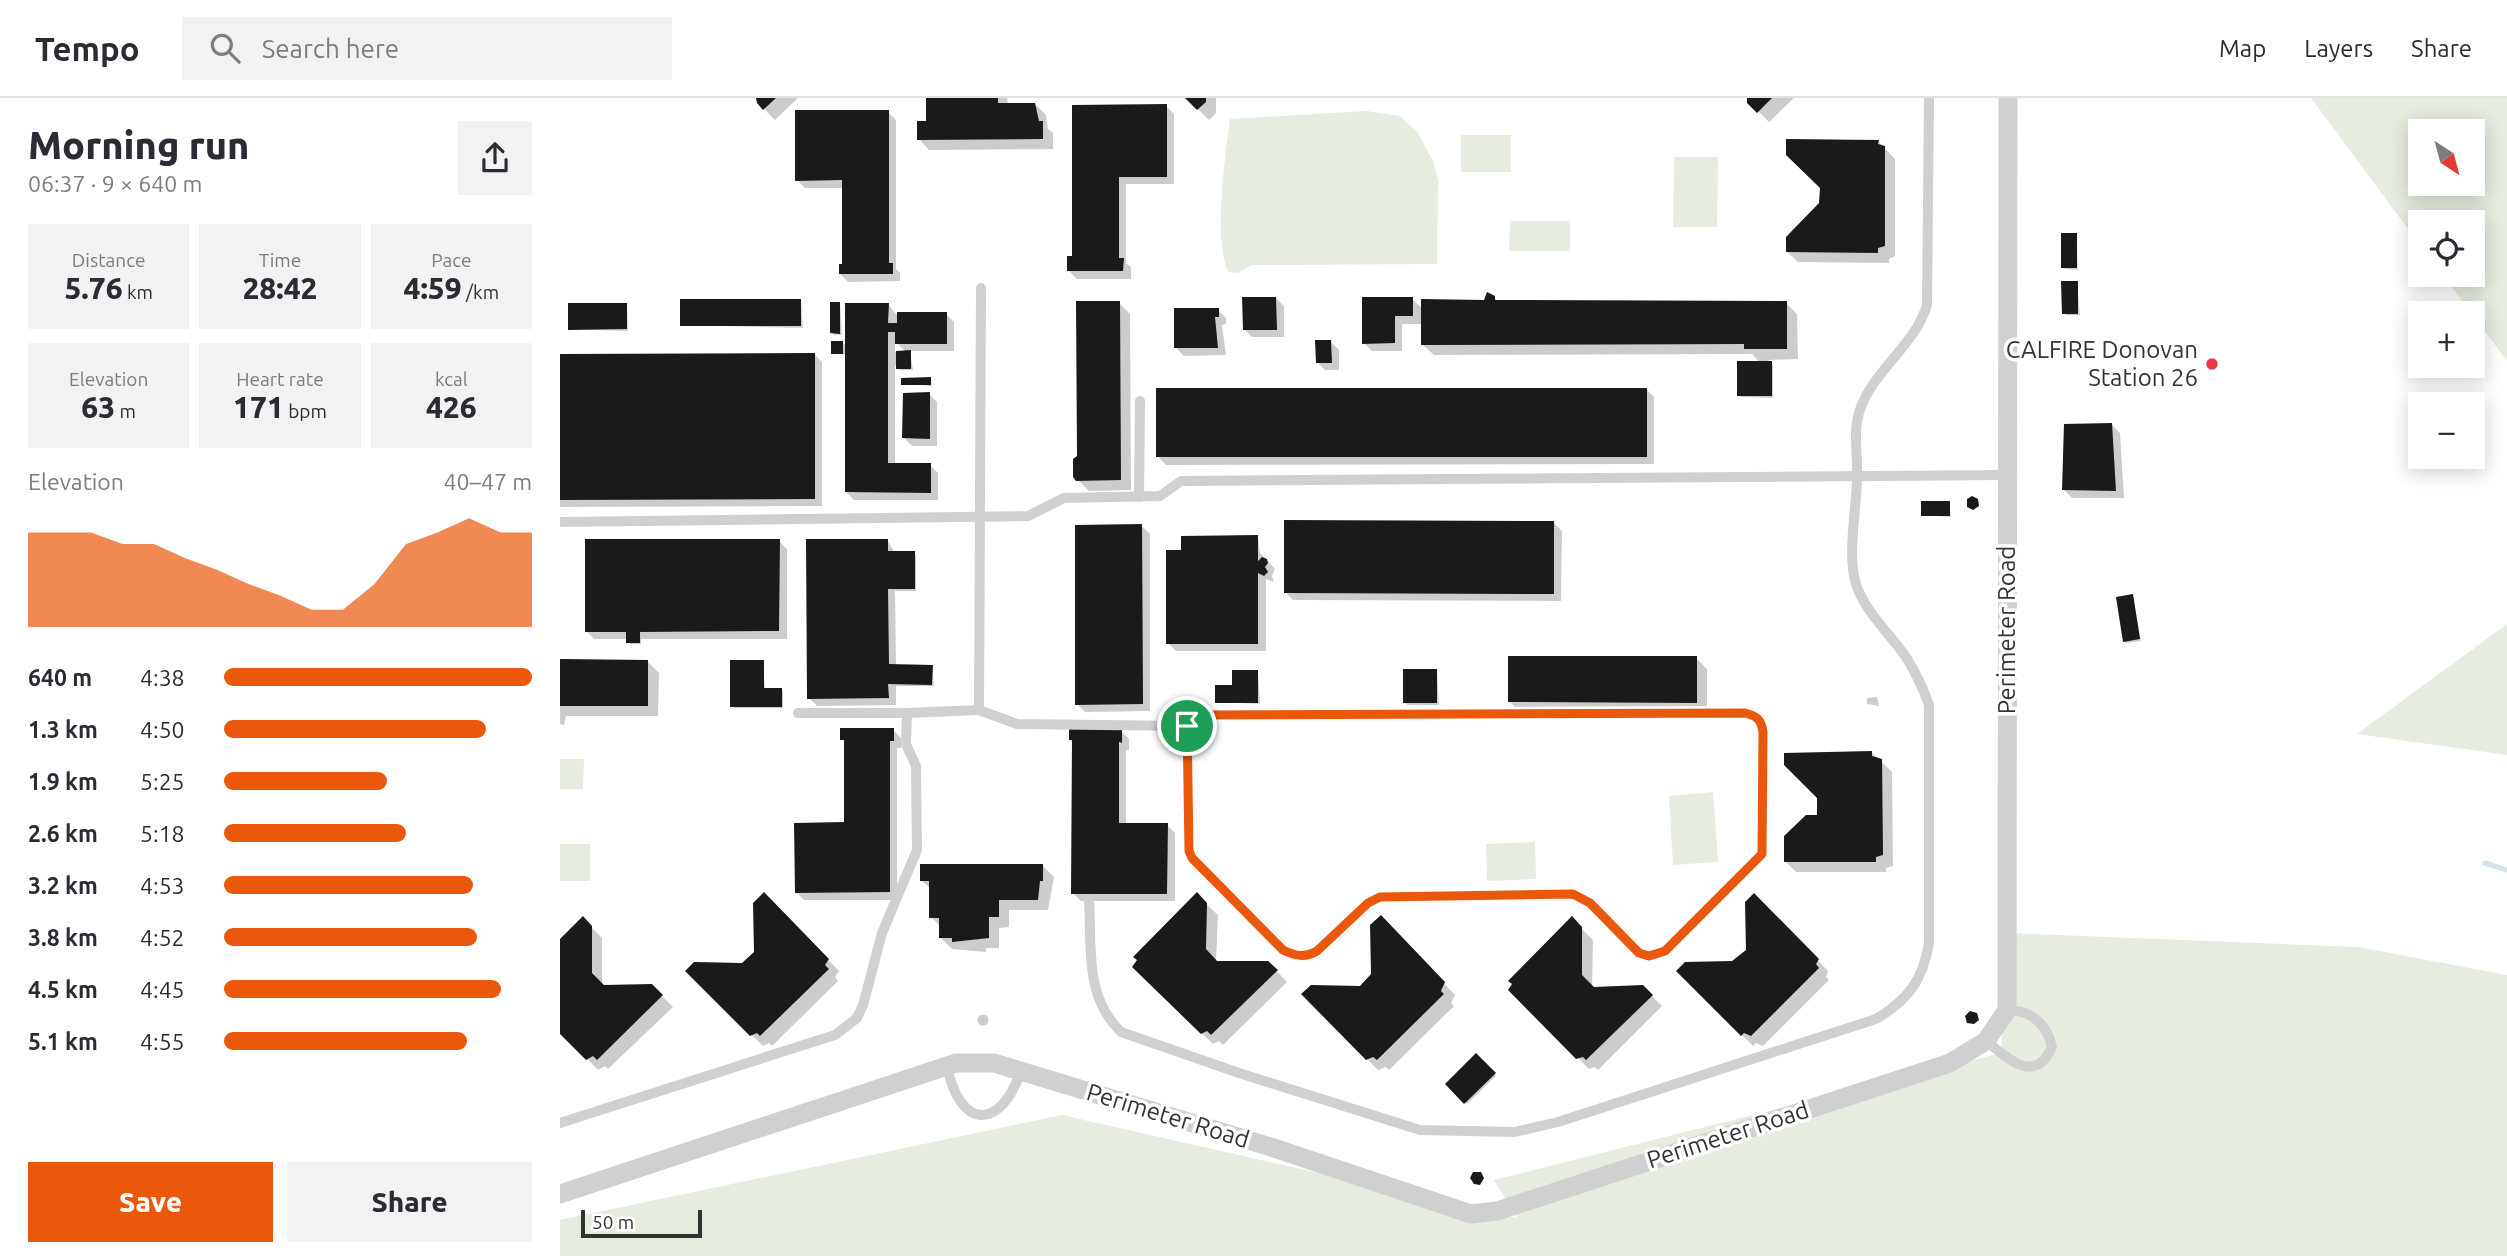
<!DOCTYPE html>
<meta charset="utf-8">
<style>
body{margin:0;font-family:Ubuntu,sans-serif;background:#f2f2f3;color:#2b2b33;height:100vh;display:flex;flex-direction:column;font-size:26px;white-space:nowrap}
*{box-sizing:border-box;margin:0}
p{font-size:23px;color:#7c7c81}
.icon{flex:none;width:38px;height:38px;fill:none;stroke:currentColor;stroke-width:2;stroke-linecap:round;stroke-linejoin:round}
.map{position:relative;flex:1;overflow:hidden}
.details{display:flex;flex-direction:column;background:#fff;width:560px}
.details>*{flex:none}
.needle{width:46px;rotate:144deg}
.fabs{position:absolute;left:1848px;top:21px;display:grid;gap:14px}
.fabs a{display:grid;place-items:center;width:77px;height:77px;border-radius:0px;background:#fff;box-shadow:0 4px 18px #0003;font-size:35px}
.scale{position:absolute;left:21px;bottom:18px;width:121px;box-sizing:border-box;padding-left:7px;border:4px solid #333;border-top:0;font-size:19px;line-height:24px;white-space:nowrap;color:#333;-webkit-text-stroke:5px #fff;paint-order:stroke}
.pin{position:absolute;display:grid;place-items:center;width:60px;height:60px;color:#fff;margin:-30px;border:4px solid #fff;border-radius:50%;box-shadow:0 2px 7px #0007}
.round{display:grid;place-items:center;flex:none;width:74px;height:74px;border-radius:0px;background:#f2f2f3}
.headline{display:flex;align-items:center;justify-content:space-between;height:119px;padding:0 28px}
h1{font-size:38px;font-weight:800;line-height:52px}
.metrics{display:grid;grid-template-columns:repeat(3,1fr);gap:10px;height:119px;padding:7px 28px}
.metrics div{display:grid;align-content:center;border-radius:0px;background:#f2f2f3;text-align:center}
.metrics b{font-size:30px;font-weight:800}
.metrics small{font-size:19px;font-weight:400}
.metrics p{font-size:19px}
.chart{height:196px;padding:14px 28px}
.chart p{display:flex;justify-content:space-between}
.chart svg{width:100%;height:126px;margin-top:7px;fill:#ea580c;opacity:.7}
.action{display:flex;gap:14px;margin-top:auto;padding:14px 28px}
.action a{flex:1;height:80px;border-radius:0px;background:#ea580c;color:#fff;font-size:28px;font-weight:800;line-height:80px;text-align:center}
.action a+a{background:#f2f2f3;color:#2b2b33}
ul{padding:0 28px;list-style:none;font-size:23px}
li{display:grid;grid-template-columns:112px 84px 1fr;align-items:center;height:52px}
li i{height:18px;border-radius:9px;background:#ea580c}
header{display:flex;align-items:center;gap:42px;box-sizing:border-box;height:98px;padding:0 35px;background:#fff;border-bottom:2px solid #e1e1e2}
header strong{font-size:33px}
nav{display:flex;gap:38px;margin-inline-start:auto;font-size:24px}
.search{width:490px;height:63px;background:#f2f2f3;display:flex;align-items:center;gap:18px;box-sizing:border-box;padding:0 24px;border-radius:0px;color:#7c7c81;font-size:26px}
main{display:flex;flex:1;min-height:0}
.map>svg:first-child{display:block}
</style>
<header>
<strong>Tempo</strong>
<div class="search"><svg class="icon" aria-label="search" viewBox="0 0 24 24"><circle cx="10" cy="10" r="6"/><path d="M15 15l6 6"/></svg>Search here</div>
<nav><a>Map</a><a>Layers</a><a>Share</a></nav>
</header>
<main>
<section class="details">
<div class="headline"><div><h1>Morning run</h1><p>06:37 · 9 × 640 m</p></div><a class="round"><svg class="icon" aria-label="share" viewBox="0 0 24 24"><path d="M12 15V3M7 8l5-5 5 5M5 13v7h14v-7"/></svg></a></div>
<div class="metrics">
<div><p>Distance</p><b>5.76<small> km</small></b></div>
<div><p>Time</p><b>28:42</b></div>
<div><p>Pace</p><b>4:59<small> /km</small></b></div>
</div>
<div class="metrics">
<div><p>Elevation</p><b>63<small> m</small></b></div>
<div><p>Heart rate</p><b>171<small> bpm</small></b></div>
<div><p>kcal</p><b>426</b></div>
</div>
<div class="chart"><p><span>Elevation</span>40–47 m</p>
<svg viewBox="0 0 160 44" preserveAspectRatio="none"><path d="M0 44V11L10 11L20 11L30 15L40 15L50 20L60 24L70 29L80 33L90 38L100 38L110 29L120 15L130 11L140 6L150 11L160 11V44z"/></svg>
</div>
<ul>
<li><b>640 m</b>4:38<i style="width:100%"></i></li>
<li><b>1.3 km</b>4:50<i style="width:85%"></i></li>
<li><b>1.9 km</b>5:25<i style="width:53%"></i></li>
<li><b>2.6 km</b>5:18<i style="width:59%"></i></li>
<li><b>3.2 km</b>4:53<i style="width:81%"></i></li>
<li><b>3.8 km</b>4:52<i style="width:82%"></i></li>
<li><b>4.5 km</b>4:45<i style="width:90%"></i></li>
<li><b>5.1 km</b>4:55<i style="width:79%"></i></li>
</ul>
<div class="action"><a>Save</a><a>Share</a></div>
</section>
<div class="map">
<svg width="1947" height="1158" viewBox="0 0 1947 1158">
<rect width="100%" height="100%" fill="#fff"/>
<g fill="#e6ecdf" fill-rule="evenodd">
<path d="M1751,0H1947V263L1883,177H1913V124H1860V147ZM1860,33H1913V86H1860Z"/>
<path d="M807,13L840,18L858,35L873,63L878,83L877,166L692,167L678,175L669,174C652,146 666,55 670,21Z"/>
<rect x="901" y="37" width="50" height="37"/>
<path d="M1114,59H1158L1157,129H1113Z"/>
<path d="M950,123H1010V153H949Z"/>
<path d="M1947,526V657L1797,636Z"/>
<path d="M0,661H24L23,691H0Z"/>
<path d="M1153,694L1158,764L1113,767L1109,698Z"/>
<path d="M975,744L976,781L927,783L926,746Z"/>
<rect x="0" y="746" width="30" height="37"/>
<path d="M1447,835L1798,849L1947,877V1158H0V1122L502,1017L957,1120L934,1082L1441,955Z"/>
</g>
<g fill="#0003" fill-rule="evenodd">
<path d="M198,0H238L215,22L198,5Z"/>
<path d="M367,0H447L448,7L475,6L486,17L488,31L493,35V51L369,52L359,41L367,25Z"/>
<path d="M627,0H656V15L649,22Z"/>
<path d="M1189,0H1234L1209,24L1189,4Z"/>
<path d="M514,8H606L614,16V86H566V165L571,169V181H517L509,173L514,160Z"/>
<path d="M328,14L336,22V171L340,175V183L288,184L280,176L284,168V90H245L237,82Z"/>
<path d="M1318,43L1335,61V158L1329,161V165L1238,164L1227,154L1261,106V90Z"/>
<path d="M1516,137L1518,172L1505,171L1503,169Z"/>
<path d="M1517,185L1520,217H1506L1504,215Z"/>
<path d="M934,199L938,204L1226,205L1237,216L1238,261L1208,262L1213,267V300L1181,299L1179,297L1200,265L1192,256L874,257L863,247V226H842V253H812L804,245L852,201L863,211L925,204Z"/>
<path d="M716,200L724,208V239H692L684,231Z"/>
<path d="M241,203L243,230L122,227Z"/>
<path d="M559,205L570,216L571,392L529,393L518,382Z"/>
<path d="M67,206L68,233L10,231Z"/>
<path d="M280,206L282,237H274L272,235Z"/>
<path d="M328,206L336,216H386L394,224V253H350L353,272H340L335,267V367H370L378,375V402H294L286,394L287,257L273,255L282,244L287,249ZM335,243L346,254H335Z"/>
<path d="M658,212L666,220V226L662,227L666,257L624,258L616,250Z"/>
<path d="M771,244L779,252V272H765L757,264Z"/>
<path d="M254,256L262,264V408L0,409V258Z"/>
<path d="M370,281L372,288L343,286Z"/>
<path d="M1086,291L1094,299V366L606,367L598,359Z"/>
<path d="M369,296L377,304V348H352L344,340Z"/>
<path d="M1552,327L1560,335L1564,400H1512L1504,392Z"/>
<path d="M1389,405L1391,419L1362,417Z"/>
<path d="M994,425L1002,433L1001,503L733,502L725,494Z"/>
<path d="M582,428L590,436V613L525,614L517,606Z"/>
<path d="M698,439L700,455L715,471L712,478L714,484L706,481V553H616L608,545L623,454ZM697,460L706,469L697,474Z"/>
<path d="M327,442L335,455L356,457V493H335L336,568H372L374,588H336V607L257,608L249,600Z"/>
<path d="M219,443L227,451V541H81V546H70L68,541H34L26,533Z"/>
<path d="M1573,498L1581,543L1566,545L1564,543Z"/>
<path d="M1136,560L1147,571V615L960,614L949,603Z"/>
<path d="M0,563L88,564L99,575L98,618H6L4,627L0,626Z"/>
<path d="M203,564L205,591L223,593V610H174L172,608Z"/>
<path d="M877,573L879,607H847L845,605Z"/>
<path d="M698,574L700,606L656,604L674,588Z"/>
<path d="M1317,599L1319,608L1307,606V600Z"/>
<path d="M333,632L341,640V650H337V802H244L236,794L286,726V645L282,641Z"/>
<path d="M561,633L569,641V652H566V727H607L615,735V803H521L513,795L514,645L510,642Z"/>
<path d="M1311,654L1332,674L1333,768L1326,770V774H1236L1225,763L1259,719V699Z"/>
<path d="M483,768L494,779L488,812H449V829L439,830V850H426V854L392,851L381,840V829L371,819V791L362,783Z"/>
<path d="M204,797L279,873L275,879L278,883L212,948L209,945L203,948L127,873L182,867L196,855Z"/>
<path d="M637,797L658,817L656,863L708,864L727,884L663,947L659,943L653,946L574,869Z"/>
<path d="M1194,797L1268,873L1266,879L1269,882L1203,948L1196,945L1193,948L1118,873L1173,865L1187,853Z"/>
<path d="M821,819L895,897L891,905L894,908L829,972L826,969L818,972L744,896L800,889L813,877Z"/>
<path d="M23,821L42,840V888H92L113,909L48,971L45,968L38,972L0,933V843Z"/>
<path d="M1012,821L1033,842L1032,889H1083L1102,908L1038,972L1035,969L1029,971L951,892Z"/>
<circle cx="423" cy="922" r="5.5"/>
<path d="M916,958L936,978L907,1006L887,986Z"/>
</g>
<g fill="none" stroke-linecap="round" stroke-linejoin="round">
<path stroke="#cfe2ee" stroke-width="5" d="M1925,765L1947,772"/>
</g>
<g fill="#1a1a1a">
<path d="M196,0H216L203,12L197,5Z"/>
<path d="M366,0H438V5H475L479,23H483V41L357,42V23H366Z"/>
<path d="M625,0H646V4L637,12Z"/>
<path d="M1187,0H1212L1197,15L1187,5Z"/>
<path d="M607,6V79H559V160H564L563,173H507V158H512V7Z"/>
<path d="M235,12H329V165H333V176H279V166H282V82L235,83Z"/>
<path d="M1226,41L1319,42L1318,46L1325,48V148L1318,150V155L1226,154V139L1259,105L1260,90L1226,57Z"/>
<rect x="1501" y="135" width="16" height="35"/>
<path d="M1501,183H1518V216H1502Z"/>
<path d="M927,194L935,198V202L1227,203V251H1184V246L861,247V201L924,202Z"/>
<path d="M682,199H716L717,232H683Z"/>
<path d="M802,199H853V218H835V245L802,246Z"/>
<rect x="120" y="201" width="121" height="27"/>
<path d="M516,203H560L561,382L516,383L513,379V361L517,358Z"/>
<path d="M270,204H280V236L270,235Z"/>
<path d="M8,205H67V231L8,232Z"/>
<path d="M285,205H329L328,225H337V214H387V246H335V234H328V365H371V395L285,394Z"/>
<path d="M614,210H659V219H655L658,250H614Z"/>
<path d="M755,242H771L772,265H756Z"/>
<rect x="271" y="243" width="12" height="13"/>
<path d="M351,252V271H336V253Z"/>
<path d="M255,255V401L0,402V256Z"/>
<rect x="1177" y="263" width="35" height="35"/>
<path d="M371,279V287H341V280Z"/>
<rect x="596" y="290" width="491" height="69"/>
<path d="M370,294V341L342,340L343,295Z"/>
<path d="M1552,325L1556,393L1502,392L1504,326Z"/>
<path d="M1412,398L1418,401L1419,408L1413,412L1407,409V401Z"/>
<rect x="1361" y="403" width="29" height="15"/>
<path d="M724,422L994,423V496L724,495Z"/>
<path d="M582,426L583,606L515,607V427Z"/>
<path d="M698,437V463L702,459L707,461L708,465L705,469L708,474L704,478L698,475V546H606V452H621V438Z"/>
<path d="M25,441H220L219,533L80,534V545H66V534H25Z"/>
<path d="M246,441H328V453H355V491H328L329,566L373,567L372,587L328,586L329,600L247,601Z"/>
<path d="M1573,496L1580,541L1563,544L1556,499Z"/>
<path d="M948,558H1137V605L948,604Z"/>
<path d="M0,561L88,562V608H0Z"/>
<path d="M170,562H204V590H222V609H170Z"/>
<rect x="843" y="571" width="34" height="34"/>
<path d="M672,572H698V605H655V587H672Z"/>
<path d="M280,630H334V643H330V794L235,795L234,725L284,724V642H280Z"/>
<path d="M509,631H562V645L559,644V725H608L607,796H511L512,642H509Z"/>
<path d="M1312,653V658L1322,661L1323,757L1316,759V764H1224V738L1246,717H1257V700L1224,667V655Z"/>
<path d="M360,766H483V783H480L478,802H439V819H429V840L392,844V840H379V820H369V783H360Z"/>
<path d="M204,794L269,861L265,867L269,871L200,938L197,935L190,938L125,873L134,864L182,865L194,854L193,805Z"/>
<path d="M637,794L647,805L646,851L657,863H708L718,872L651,937L647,933L641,936L572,869L577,862L573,859Z"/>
<path d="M1194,795L1259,861L1256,866L1259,870L1191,938L1184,935L1181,938L1116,873L1125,864L1172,863L1186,852L1185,804Z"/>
<path d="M821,817L885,884L881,893L884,896L817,962L813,959L806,962L741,896L751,887L800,888L811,876L810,827Z"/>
<path d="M23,818L32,828V875L44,887L92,886L103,897L37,962L33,958L26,962L0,936V841Z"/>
<path d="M1012,818L1022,829V877L1034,889L1083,887L1093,897L1026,962L1023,959L1016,961L948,892L952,886L948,883Z"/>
<path d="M1410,913L1417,915L1419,922L1414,926L1407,925L1405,918Z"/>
<path d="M916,955L936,975L904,1006L885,986Z"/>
<path d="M913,1074H921L924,1080L920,1087L914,1086L910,1080Z"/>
</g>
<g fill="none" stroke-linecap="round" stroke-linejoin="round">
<g stroke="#d0d0d0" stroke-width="10">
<path d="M579,399L580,303"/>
<path d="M0,424L468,418L504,400L600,398L621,383L1448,377"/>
<path d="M419,612L457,626L627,628"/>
<path d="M238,615H347"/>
<path d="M1185,615C1197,618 1201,621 1203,634L1202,756L1105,853L1089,857L1079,854L1030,805L1013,796L820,799L808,805L757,853C744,860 735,858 722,852L632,760L629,753L627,621L633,617Z"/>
<path d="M529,802C532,850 524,898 561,934L679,975L860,1032L955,1034L998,1024L1316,921C1348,902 1363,882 1369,845V607C1363,590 1356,575 1346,559C1330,536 1307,516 1297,489C1286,459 1297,410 1297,378C1298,355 1292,331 1301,309C1316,270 1355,247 1367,207L1369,0"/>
<path d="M1426,943C1448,960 1474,988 1492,949C1487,926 1471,912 1447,912"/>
<path d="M387,968C400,1032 440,1033 461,973"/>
<path d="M0,1025L275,937L297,920L303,907L322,835L357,752L356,668L346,646L347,615L419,612L421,190"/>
</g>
<path stroke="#d0d0d0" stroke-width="19" d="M0,1096L396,965H434L714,1050L911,1116L937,1113L1390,965L1426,943L1447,912L1448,0"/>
</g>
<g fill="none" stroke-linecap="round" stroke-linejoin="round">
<g stroke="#fff" stroke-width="14">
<path id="route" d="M1185,615C1197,618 1201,621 1203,634L1202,756L1105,853L1089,858L1079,855L1030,805L1013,796L820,799L808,805L757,853C745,860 735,858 723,852L632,760L629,753L627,621L633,617Z"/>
</g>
<use href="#route" stroke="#ea580c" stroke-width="9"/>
</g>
<circle fill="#e63946" stroke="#fff" stroke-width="2.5" cx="1652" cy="266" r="7"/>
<g text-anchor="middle" stroke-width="7" stroke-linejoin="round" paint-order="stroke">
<g font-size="24" fill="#333" stroke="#fff" text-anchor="end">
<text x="1638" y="260">CALFIRE Donovan<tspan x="1638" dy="28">Station 26</tspan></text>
</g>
<g font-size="24" fill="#333" stroke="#fff">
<text transform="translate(1447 532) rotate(-90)" y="8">Perimeter Road</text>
<text transform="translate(608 1018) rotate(17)" y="8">Perimeter Road</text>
<text transform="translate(1168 1037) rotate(-18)" y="8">Perimeter Road</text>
</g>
</g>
</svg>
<div class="fabs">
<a><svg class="needle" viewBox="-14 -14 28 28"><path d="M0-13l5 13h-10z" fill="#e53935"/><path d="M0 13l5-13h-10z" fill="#7c7c81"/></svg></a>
<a><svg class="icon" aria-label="locate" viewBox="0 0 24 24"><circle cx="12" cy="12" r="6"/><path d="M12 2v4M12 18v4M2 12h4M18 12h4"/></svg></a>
<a>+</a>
<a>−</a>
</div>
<div class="scale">50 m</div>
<div class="pin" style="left:627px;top:628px;background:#1e9e55"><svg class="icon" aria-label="arrive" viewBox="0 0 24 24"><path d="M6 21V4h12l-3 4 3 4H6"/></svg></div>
</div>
</main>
